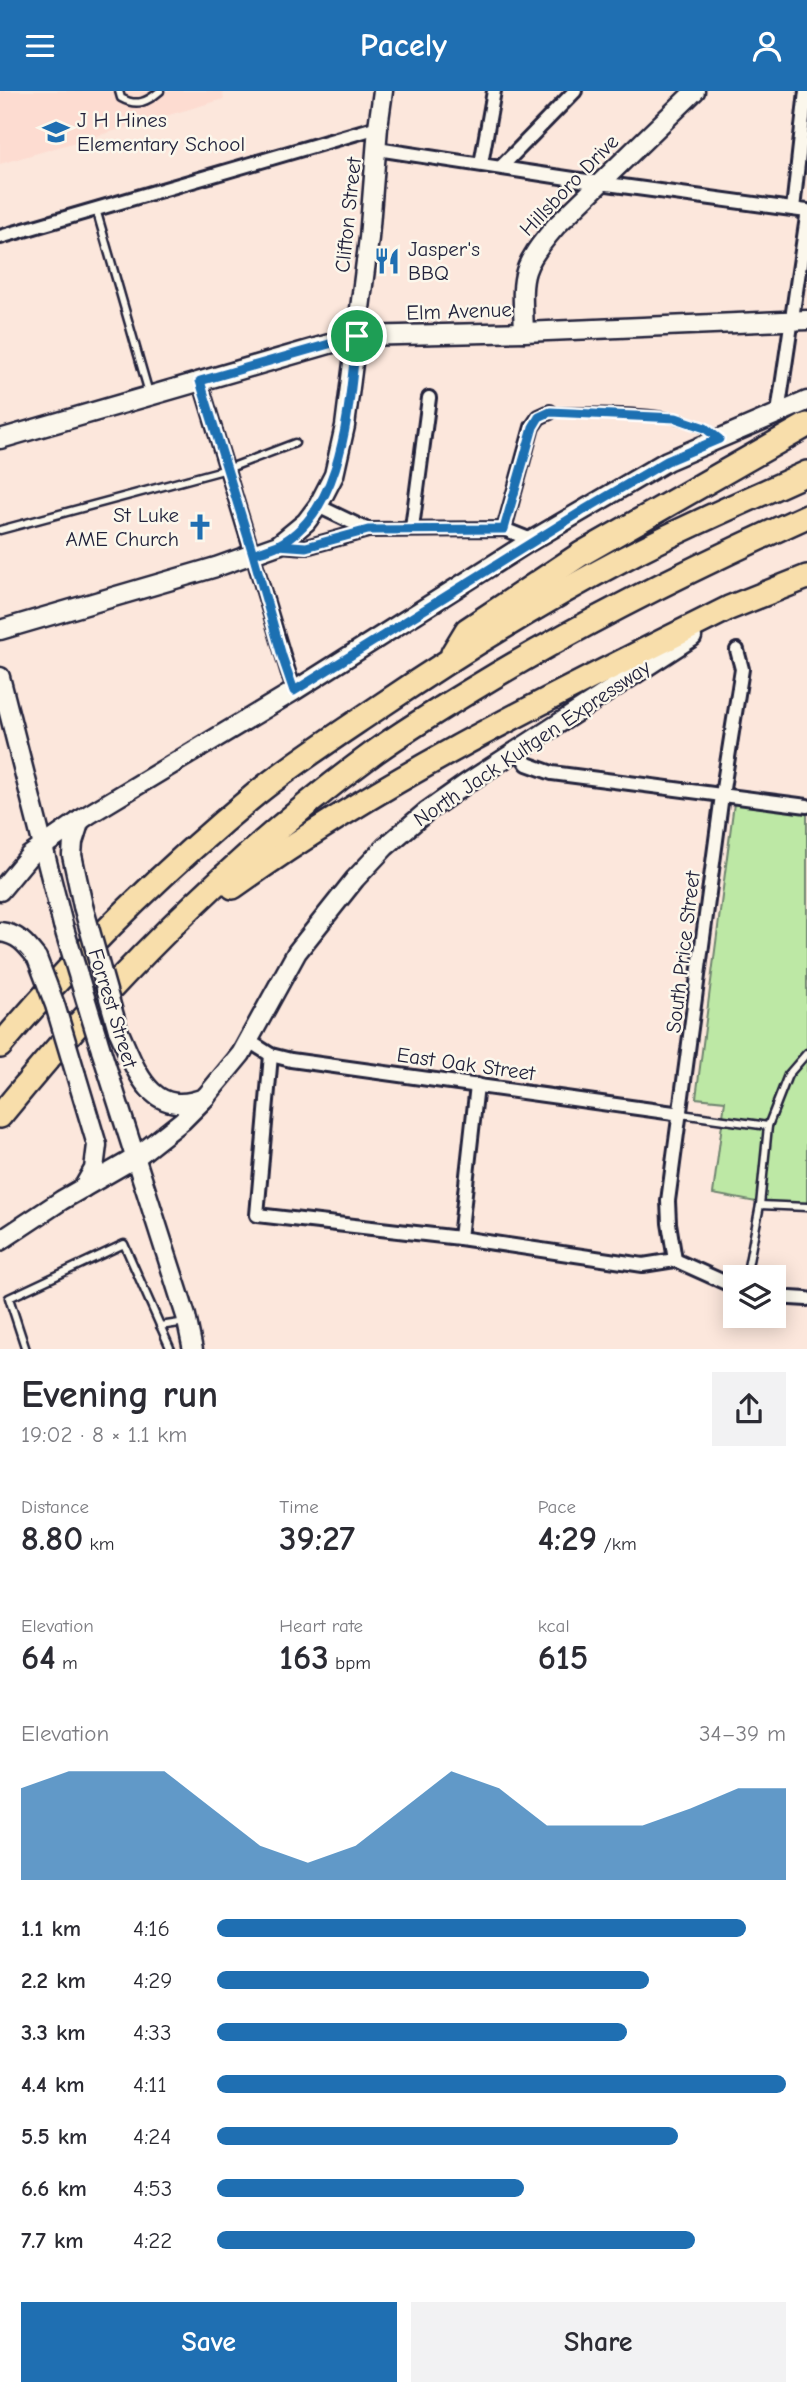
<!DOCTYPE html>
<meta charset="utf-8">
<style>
body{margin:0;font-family:"Comic Neue",sans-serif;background:#f2f2f3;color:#2b2b33;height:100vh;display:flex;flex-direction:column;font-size:26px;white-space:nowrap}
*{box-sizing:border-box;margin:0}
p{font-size:23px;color:#7c7c81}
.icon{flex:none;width:38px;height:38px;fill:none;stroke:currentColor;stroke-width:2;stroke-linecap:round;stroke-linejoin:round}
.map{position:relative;height:1258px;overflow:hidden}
.details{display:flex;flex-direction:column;background:#fff;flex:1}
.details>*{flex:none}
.fabs{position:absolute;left:723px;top:1174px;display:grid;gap:14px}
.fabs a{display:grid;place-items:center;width:63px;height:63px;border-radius:0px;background:#fff;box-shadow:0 4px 18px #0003;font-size:35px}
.pin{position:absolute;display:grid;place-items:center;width:60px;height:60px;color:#fff;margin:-30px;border:4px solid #fff;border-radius:50%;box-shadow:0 2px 7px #0007}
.round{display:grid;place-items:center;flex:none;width:74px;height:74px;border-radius:0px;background:#f2f2f3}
.overview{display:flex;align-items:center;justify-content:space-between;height:119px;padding:0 21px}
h1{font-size:38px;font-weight:800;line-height:52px}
.stats{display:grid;grid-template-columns:repeat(3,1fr);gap:10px;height:119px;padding:7px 21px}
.stats div{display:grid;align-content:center}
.stats b{font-size:35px;font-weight:800}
.stats small{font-size:19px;font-weight:400}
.stats p{font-size:19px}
.chart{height:196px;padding:14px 21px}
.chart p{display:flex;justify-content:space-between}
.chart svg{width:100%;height:126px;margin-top:7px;fill:#1f6fb2;opacity:.7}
.action{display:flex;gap:14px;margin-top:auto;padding:14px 21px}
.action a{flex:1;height:80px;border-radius:0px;background:#1f6fb2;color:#fff;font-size:28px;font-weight:800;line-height:80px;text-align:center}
.action a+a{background:#f2f2f3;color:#2b2b33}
ul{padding:0 21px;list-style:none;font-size:23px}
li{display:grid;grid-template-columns:112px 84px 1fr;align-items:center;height:52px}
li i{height:18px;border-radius:9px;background:#1f6fb2}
header{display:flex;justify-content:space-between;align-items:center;height:91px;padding:0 21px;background:#1f6fb2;color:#fff;font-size:32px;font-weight:800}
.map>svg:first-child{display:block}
</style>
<header><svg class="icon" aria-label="menu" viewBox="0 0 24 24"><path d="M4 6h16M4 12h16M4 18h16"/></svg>Pacely<svg class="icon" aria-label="person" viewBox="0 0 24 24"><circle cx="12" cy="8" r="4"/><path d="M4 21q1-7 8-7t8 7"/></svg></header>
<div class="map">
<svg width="807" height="1259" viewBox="0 0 807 1259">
<rect width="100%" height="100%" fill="#fce7dc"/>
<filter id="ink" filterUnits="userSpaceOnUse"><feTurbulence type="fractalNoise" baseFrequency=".0143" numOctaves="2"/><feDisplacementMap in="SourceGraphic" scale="14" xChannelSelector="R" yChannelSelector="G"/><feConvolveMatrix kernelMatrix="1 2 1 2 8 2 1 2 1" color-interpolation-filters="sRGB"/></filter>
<g filter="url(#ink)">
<path fill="#fddcd1" d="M0,0H222L224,8L0,73Z"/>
<path fill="#bde8a5" stroke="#708570" stroke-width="2" d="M734,712L807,722V1114L767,1113L713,1103L725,1010L696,1007Z"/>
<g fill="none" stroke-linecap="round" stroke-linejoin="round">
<g stroke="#22223b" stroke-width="11">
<g id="lane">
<path d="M119,0L121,7C137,16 147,11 160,0"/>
<path d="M96,118L149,302"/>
<path d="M550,321C597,321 681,316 717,346"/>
<path d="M0,439L227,378L295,352"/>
<path d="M681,1023L768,1035"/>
<path d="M760,1114L807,1116"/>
<path d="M746,1186L760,1114L768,1035L788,984L807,962"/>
<path d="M160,1235L186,1231"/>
<path d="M26,1259L9,1207L124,1153L171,1259"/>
</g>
</g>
<g stroke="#22223b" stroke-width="18">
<g id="street">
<path d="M377,58L600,92L807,120"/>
<path d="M481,73L494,0"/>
<path d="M501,76L575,0"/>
<path d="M793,118L806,0"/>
<path d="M0,146L378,36"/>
<path d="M200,290L294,600"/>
<path d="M778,322L807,126"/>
<path d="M318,415L368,439L504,438L524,446L529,451"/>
<path d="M412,437L429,307"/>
<path d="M504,438L532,336L539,326L550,321"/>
<path d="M278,454L306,456L368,439"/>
<path d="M518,660L527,673L552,682L807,715"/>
<path d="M249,950L271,964L291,969L681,1023"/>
<path d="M271,964L257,1124L460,1147L643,1174L675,1169"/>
<path d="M460,1147L477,994"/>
<path d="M675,1169L669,1132L668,1110L722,704L742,578L737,559"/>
<path d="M675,1169L735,1196"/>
<path d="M774,1206L807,1208"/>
</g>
</g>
<g stroke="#22223b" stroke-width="23">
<g id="secondary">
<path d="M524,241C522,185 518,179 556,135L695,0"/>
<path d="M0,348L357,245L524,241L807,229"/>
<path d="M0,539L216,476L278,454L306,431L318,415L334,384L345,335L369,147L378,36L383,0"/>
<path d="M0,586L63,834"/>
<path d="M80,729L73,751L72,764L83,815"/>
<path d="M0,800L29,765L88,724L294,600L529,451L667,370L807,310"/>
<path d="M0,841C18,843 26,853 37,867"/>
<path d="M118,939C136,978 150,1030 206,1006"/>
<path d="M101,959L186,1225L193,1259"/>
<path d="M76,984L97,1054L94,1078L83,1097"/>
<path d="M0,1150L62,1109L135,1067L182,1030L203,1009L241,963L297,861L355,788L385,756L426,721L467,692L692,546"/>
</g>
</g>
<g stroke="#22223b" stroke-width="28">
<g id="highway">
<path d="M453,562L467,539L581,463L807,334"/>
<path d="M233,796C376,693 534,614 691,536L729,517L807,486"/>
<path d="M0,955C77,864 164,779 256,703C294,672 336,645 376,618C457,563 539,512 625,467C684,436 746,410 807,382"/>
<path d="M0,1025C110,890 234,764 375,661C407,638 440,618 473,598C581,532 692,477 807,425"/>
</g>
</g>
<use href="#lane" stroke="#fbf7ec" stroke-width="6"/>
<use href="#street" stroke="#fbf7ec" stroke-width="12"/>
<use href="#secondary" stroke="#fbf7ec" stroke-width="18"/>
<use href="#highway" stroke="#f8deab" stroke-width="23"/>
<g stroke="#22223b" stroke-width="23" stroke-linecap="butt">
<g id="secondary-bridge">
<path d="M83,815L118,939"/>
<path d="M63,834L101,959"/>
<path d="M37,867L55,914L76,984"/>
</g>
</g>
<use href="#secondary-bridge" stroke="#fbf7ec" stroke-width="18"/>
</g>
</g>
<g fill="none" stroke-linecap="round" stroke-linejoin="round" filter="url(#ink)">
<g stroke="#fff" stroke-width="14">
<path id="route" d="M357,245C348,311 347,418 278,454C271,458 261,460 253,463L282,565L294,600L584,419L667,370L719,348L705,337L676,327L550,321L539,326L533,336L504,438L368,439L306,456L278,454L253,463L200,290L357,245"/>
</g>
<use href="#route" stroke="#1f6fb2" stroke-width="9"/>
</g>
<defs>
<g id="school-bare" transform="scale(2.1)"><path d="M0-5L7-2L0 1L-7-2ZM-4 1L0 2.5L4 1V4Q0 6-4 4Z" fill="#1f6fb2" stroke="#fbf7ec" stroke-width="2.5" paint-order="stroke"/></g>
<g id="restaurant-bare" transform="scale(2.1)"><path d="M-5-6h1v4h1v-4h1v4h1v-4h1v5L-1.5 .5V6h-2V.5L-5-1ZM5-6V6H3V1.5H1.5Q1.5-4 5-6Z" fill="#1f6fb2" stroke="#fbf7ec" stroke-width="2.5" paint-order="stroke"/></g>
<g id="church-bare" transform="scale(2.1)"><path d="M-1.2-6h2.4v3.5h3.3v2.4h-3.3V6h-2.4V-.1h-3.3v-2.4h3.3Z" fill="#1f6fb2" stroke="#fbf7ec" stroke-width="2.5" paint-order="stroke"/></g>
</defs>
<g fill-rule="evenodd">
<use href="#school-bare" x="56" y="41"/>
<use href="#restaurant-bare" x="387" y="170"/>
<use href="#church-bare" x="200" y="436"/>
</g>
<g text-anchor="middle" stroke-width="5" stroke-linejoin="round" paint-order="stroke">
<g font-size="21" fill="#22223b" stroke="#fbf7ec" text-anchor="start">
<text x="77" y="36">J H Hines<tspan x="77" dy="24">Elementary School</tspan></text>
<text x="408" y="165">Jasper's<tspan x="408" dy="24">BBQ</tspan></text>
<text x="179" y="431" text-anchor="end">St Luke<tspan x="179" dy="24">AME Church</tspan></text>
</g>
<g font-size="21" fill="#22223b" stroke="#fbf7ec">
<text transform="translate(569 94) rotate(-46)" y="7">Hillsboro Drive</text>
<text transform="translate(348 124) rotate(-84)" y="7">Clifton Street</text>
<text transform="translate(459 220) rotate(-2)" y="7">Elm Avenue</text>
<text transform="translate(532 652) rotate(-34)" y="7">North Jack Kultgen Expressway</text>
<text transform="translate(683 861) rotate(-83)" y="7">South Price Street</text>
<text transform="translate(113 917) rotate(73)" y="7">Forrest Street</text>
<text transform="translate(466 973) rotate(8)" y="7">East Oak Street</text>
</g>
</g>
</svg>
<div class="fabs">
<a><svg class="icon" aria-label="layers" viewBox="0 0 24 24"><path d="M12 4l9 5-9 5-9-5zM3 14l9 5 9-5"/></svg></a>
</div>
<div class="pin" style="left:357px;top:245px;background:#1e9e55"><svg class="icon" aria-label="arrive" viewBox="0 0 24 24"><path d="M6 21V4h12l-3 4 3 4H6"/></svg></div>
</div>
<section class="details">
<div class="overview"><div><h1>Evening run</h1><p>19:02 · 8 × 1.1 km</p></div><a class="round"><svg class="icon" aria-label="share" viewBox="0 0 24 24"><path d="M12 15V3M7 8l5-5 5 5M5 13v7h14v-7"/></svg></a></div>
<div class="stats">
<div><p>Distance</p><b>8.80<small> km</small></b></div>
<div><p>Time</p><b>39:27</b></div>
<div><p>Pace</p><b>4:29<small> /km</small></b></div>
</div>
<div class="stats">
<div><p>Elevation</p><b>64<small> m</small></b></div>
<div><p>Heart rate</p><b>163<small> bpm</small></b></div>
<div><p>kcal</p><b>615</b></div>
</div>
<div class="chart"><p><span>Elevation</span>34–39 m</p>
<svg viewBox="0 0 160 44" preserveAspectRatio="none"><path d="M0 44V12L10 6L20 6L30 6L40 19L50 32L60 38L70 32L80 19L90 6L100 12L110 25L120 25L130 25L140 19L150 12L160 12V44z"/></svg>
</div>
<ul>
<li><b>1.1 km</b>4:16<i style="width:93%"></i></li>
<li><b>2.2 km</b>4:29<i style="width:76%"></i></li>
<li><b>3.3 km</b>4:33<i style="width:72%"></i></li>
<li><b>4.4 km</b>4:11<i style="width:100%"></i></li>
<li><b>5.5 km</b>4:24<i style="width:81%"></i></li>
<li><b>6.6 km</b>4:53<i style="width:54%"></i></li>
<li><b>7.7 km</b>4:22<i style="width:84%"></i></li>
</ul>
<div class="action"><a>Save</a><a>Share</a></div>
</section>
